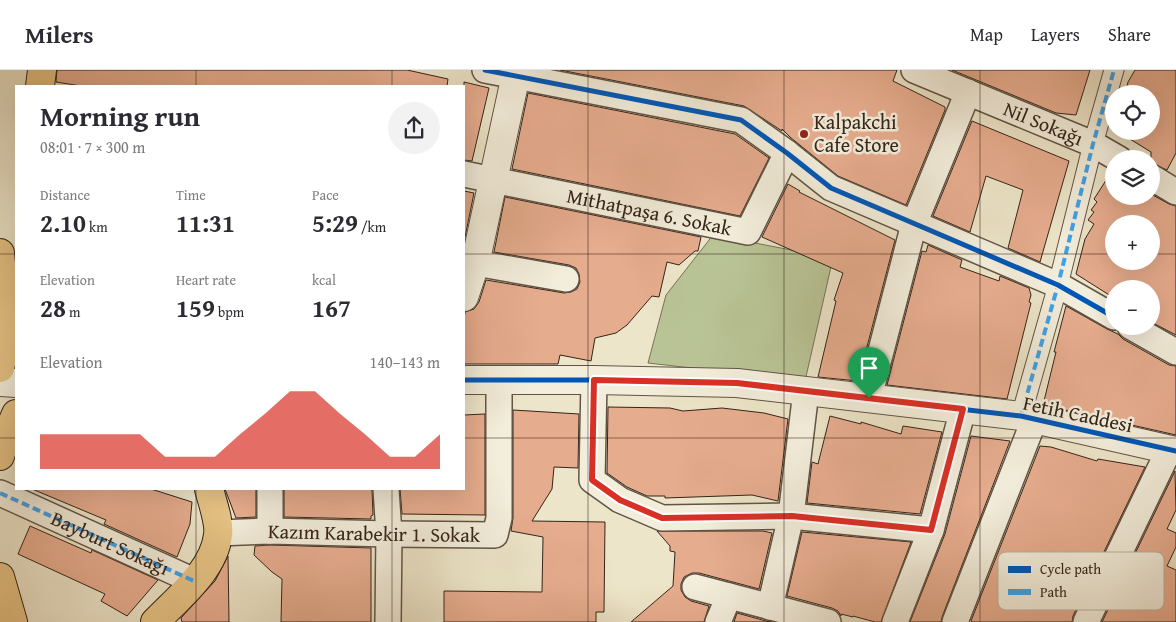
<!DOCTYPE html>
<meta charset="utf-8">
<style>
body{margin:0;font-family:"Gentium Book Plus",serif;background:#f2f2f3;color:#2b2b33;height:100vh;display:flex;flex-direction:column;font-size:19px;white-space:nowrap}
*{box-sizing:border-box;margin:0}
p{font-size:16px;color:#7c7c81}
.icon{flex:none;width:28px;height:28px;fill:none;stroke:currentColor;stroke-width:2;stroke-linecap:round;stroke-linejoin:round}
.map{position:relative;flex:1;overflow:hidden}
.panel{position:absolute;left:15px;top:15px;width:450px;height:405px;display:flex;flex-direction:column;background:#fff;border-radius:0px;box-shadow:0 5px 20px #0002}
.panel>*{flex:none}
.tools{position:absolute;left:1105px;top:15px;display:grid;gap:10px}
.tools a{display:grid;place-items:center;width:55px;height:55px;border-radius:50%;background:#fff;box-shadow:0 5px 20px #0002;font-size:25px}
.pin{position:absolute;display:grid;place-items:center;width:42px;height:42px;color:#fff;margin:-51px -21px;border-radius:50% 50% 50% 0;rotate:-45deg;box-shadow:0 0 5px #0007}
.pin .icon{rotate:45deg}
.round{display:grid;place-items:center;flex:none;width:52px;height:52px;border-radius:26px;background:#f2f2f3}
.head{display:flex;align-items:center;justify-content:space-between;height:85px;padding:0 25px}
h1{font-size:28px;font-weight:700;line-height:38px}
.stats{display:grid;grid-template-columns:repeat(3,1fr);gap:8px;height:85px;padding:5px 25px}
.stats div{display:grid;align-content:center}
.stats b{font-size:25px;font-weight:700}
.stats small{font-size:14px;font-weight:400}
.stats p{font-size:14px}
.chart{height:140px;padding:10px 25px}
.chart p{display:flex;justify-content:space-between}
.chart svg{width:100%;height:90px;margin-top:5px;fill:#d93025;opacity:.7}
header{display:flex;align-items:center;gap:30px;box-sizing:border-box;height:70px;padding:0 25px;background:#fff;border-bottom:1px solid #e1e1e2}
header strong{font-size:24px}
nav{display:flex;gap:28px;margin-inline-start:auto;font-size:18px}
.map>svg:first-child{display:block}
</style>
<header>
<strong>Milers</strong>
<nav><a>Map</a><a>Layers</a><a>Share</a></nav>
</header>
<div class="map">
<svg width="1176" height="552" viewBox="0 0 1176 552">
<rect width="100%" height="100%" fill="#ede5c9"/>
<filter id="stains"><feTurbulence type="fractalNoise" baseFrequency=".004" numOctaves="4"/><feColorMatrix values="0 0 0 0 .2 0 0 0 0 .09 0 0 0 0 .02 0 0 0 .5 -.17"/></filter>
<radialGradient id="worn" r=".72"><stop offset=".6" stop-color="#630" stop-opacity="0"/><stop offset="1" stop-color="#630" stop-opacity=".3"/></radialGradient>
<path fill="#b9c496" stroke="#767458" d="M713,165L833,188L805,311L648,293L666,225Z"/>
<g fill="#e6ac8e" stroke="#342419" fill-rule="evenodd">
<path d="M57,0H407L448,9L447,16H81L56,12Z"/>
<path d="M560,0H897L893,11L945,37V40L906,135L838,106L790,67L782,59V61L744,36Z"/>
<path d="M952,0H1090L1076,45L1056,43Z"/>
<path d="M1135,0H1176V83L1167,100L1151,93V82L1117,61H1151V24H1125L1128,12Z"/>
<path d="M464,12L489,18L472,91L464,90Z"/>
<path d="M528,23L735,64L769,88L740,146L512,99Z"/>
<path d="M972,51L1069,91L1040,192L1008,178L1023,120L986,106L970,162L933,146Z"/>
<path d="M1112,101L1114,102V126H1151V124L1169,134L1176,136V265L1151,252V219H1114V230L1111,228H1114L1076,204L1085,169L1094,154L1088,150L1094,142L1091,140L1097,132L1094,129ZM1114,154H1151V191H1114Z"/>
<path d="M788,114L800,121L799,122L895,170L858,311L818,307L836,231L834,230L843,203L762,167Z"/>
<path d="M464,121L474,123L464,172Z"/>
<path d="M505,127L701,167L698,181H695L679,195L667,192L659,227L652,226L627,255L616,263L595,268L591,291L560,285L558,294H464V250L465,242L474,239L479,232L486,210L564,223L571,222L577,219L580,212L579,204L576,198L569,195L494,182Z"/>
<path d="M928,175L962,190L960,197L999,211L1000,206L1029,218L1031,225L1029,232L1031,233L1007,329L887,315L922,181L926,182Z"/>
<path d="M1066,236L1107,259L1118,264L1123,269L1169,295L1176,296V365L1043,335L1056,282H1054Z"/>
<path d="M608,337L670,338L683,341L722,338L764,343L788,349L778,431L752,425L665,428V426H647L627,417L607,403Z"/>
<path d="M513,340L579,344L578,398L554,397L552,419L532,451L605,452L604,542H596V552H444V521L542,522L543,467L511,461L513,448Z"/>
<path d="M485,344V445L402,444L400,419H464V345Z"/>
<path d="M830,346L861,354V352L901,364L903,356L942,362L920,444L807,433L812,392L818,394Z"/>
<path d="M971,366L1010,371L942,547L941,552H910L945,464Z"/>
<path d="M1040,376L1051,377L1097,391L1098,389L1145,397L1073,546L1072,552H973L971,551Z"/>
<path d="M1175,401L1176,440L1167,459L1176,463V477L1167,496L1176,500V552H1102Z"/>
<path d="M32,419H151L192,432L190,454L177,487L104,454L106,450Z"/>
<path d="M225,419H256V447L236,448Z"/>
<path d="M284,419H372L373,445L371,446V449L284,447Z"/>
<path d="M30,456L91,483L92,480L158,510L127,546L101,531L105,524L18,484Z"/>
<path d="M657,461H763L772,463L759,519L699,503H692L684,507L681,514V520L685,527L691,531L709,536L704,552H631L673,516L675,482L670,481V476Z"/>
<path d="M802,462L911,472L881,552H875L853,546V547L841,544V546L838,541L832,538L787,526Z"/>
<path d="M270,475L371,478V552H281L282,509L272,502L254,485L255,476Z"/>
<path d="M228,486L229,552H182L181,548L215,511Z"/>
<path d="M737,543L766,551L772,552H734Z"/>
</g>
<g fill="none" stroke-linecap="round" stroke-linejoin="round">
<g stroke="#625445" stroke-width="21">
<path id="pedestrian" d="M1021,346L1058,215L1093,74L1114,0"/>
</g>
<g stroke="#625445" stroke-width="28">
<g id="minor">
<path d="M485,0L741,50L787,83L831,118L1058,215L1114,247"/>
<path id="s1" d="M914,0L1093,74L1119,89"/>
<path id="s2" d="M464,104L748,162L787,83"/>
<path d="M1151,107L1176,122"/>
<path d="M464,191L566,209"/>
<path d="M1130,256L1176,282"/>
<path d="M594,310L592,410L620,430L662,448L791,446L931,460"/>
<path d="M869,327L914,154L968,22"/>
<path d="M270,419V461"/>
<path d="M386,419L389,464L388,552"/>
<path d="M0,423L194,511"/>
<path id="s3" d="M218,463L270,461L389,464L495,465L499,448V309"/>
<path d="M695,517L828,552"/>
<path d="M770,537L791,446L806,321"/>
<path d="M718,552L729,526"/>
<path d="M895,552L931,460L963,339"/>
<path d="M955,552L1035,348"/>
<path d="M1086,552L1169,380"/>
</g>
</g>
<g stroke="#625445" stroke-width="30">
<g id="tertiary">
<path d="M464,227L475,194L517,0"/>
<path d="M464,310H594L737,313L1021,346L1176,381"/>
<path d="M0,312L16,313"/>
</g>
</g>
<g stroke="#342419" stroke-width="30">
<g id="primary">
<path d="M40,16L42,0"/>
<path d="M0,183C3,215 9,268 0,298"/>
<path d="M0,386L7,365L16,344"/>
<path d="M0,507L13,552"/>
<path d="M155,552C178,528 214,500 218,465C220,453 212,431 209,419"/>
</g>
</g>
<use href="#pedestrian" stroke="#f3eedc" stroke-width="19"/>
<use href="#minor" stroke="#f3eedc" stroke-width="25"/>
<use href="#tertiary" stroke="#f3eedc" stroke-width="28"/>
<use href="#primary" stroke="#e6c284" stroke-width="28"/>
<g stroke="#3ea2ea" stroke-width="4" stroke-dasharray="8 4" stroke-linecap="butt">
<path d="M1021,346L1058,215L1093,74L1114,0"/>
<path id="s4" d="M0,423L194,511"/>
</g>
<g stroke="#f3eedc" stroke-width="8">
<g id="cycleway">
<path d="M485,0L741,50L787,83L831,118L1058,215L1114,247"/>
<path d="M464,310H594L737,313L1021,346L1176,381"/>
</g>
</g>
<use href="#cycleway" stroke="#0057b8" stroke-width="5"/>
</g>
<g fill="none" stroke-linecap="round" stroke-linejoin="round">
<g stroke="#fff" stroke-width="10">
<path id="route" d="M594,310L737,313L963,339L931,460L792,446L662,448L620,430L592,410Z"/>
</g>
<use href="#route" stroke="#d93025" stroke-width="6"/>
</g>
<path fill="none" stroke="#342419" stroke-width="1" stroke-opacity="0.55" d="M196,0V16M392,0V16M588,0V552M784,0V552M980,0V552M0,184H16M464,184H1114M1151,184H1176M0,368H16M464,368H1176M196,419V552M392,419V552"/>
<circle fill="#8f2418" stroke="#f3eedc" stroke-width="2" cx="804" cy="64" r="5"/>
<g text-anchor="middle" stroke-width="5" stroke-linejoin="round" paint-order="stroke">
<g font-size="20" fill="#342419" stroke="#f3eedc" text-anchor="start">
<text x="814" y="59">Kalpakchi<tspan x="814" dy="23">Cafe Store</tspan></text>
</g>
<g font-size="20" fill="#342419" stroke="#f3eedc">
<text dy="7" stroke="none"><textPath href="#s1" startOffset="140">Nil Sokağı</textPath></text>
<text dy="7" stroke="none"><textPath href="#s2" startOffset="189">Mithatpaşa 6. Sokak</textPath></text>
<text transform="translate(1078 344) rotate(12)" y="7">Fetih Caddesi</text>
<text dy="7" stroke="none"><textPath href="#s3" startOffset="156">Kazım Karabekir 1. Sokak</textPath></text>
<text dy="7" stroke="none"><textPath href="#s4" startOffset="121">Bayburt Sokağı</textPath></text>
</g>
</g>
<rect x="998" y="482" width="166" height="58" rx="8" fill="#f3eedc" stroke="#bab1a2" stroke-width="1"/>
<rect x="1008" y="496" width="23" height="7" fill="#0057b8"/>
<rect x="1008" y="519" width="23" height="6" fill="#3ea2ea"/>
<g font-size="14" fill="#342419">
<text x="1040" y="504">Cycle path</text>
<text x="1040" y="527">Path</text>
</g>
<rect width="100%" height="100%" filter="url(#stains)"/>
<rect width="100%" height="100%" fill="url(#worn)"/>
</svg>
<div class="tools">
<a><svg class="icon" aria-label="locate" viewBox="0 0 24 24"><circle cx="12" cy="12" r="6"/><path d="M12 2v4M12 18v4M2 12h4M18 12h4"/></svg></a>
<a><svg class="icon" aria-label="layers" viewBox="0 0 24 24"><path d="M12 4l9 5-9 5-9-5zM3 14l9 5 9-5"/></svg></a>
<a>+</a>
<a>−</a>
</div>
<div class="pin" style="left:869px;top:328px;background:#1e9e55"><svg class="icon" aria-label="arrive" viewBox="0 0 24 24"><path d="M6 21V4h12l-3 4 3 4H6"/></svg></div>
<section class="panel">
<div class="head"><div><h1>Morning run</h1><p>08:01 · 7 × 300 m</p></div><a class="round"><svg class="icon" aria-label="share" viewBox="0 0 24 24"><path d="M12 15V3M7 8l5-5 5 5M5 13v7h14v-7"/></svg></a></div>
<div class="stats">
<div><p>Distance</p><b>2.10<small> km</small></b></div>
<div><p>Time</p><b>11:31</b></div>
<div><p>Pace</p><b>5:29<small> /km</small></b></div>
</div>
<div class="stats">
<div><p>Elevation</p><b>28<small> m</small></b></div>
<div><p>Heart rate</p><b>159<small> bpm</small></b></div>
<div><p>kcal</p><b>167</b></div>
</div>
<div class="chart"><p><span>Elevation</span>140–143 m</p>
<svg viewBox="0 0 160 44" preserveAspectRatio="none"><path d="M0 44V27L10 27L20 27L30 27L40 27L50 38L60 38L70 38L80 27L90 17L100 6L110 6L120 17L130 27L140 38L150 38L160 27V44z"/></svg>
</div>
</section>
</div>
